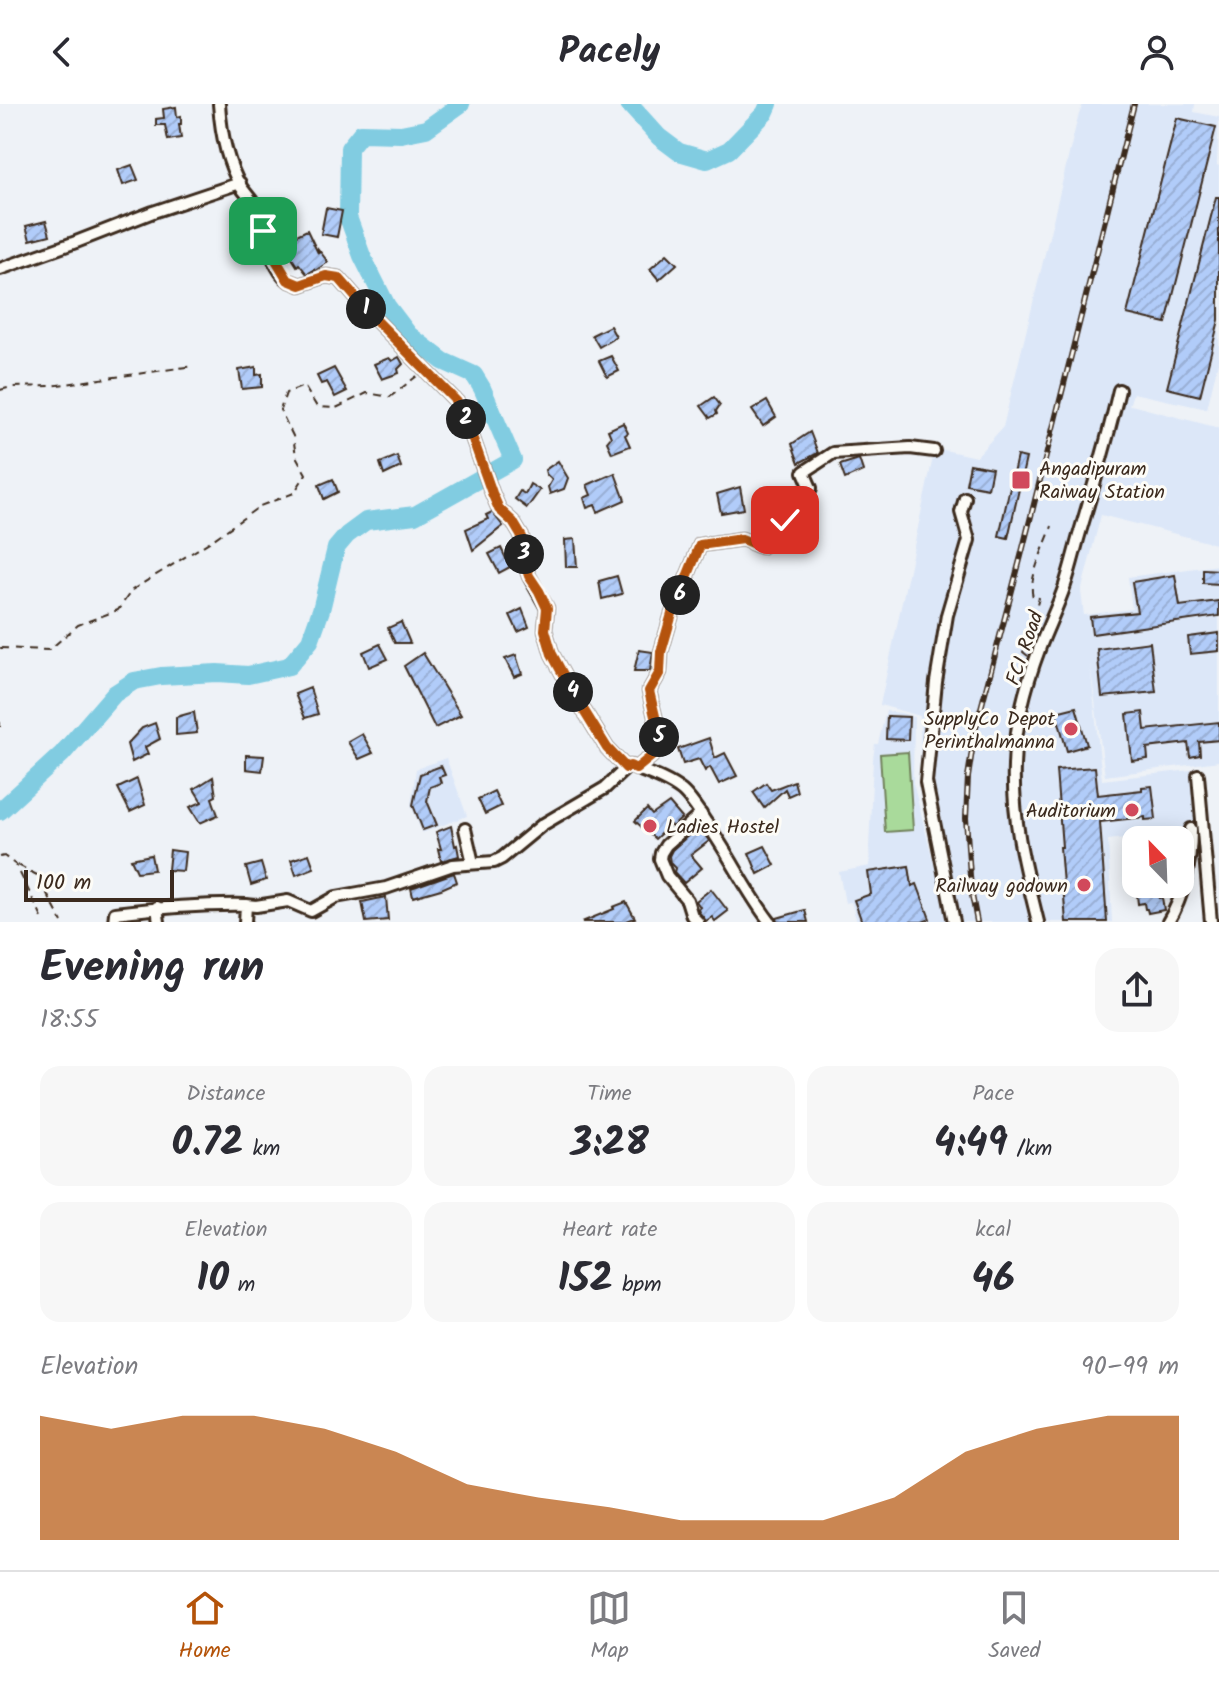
<!DOCTYPE html>
<meta charset="utf-8">
<style>
body{margin:0;font-family:Kalam,sans-serif;background:#f7f7f7;color:#2b2b33;height:100vh;display:flex;flex-direction:column;font-size:30px;white-space:nowrap}
*{box-sizing:border-box;margin:0}
p{font-size:26px;color:#7c7c81}
.icon{flex:none;width:44px;height:44px;fill:none;stroke:currentColor;stroke-width:2;stroke-linecap:round;stroke-linejoin:round}
.map{position:relative;height:818px;overflow:hidden}
.sheet{display:flex;flex-direction:column;background:#fff;flex:1}
.sheet>*{flex:none}
.needle{width:52px;rotate:337deg}
.buttons{position:absolute;left:1122px;top:722px;display:grid;gap:16px}
.buttons a{display:grid;place-items:center;width:72px;height:72px;border-radius:16px;background:#fff;box-shadow:0 4px 20px #0003;font-size:40px}
.scale{position:absolute;left:24px;bottom:20px;width:150px;box-sizing:border-box;padding-left:8px;border:4px solid #3b2a1e;border-top:0;font-size:22px;line-height:28px;white-space:nowrap;color:#3b2a1e;-webkit-text-stroke:6px #fdfcf7;paint-order:stroke}
.pin{position:absolute;display:grid;place-items:center;width:68px;height:68px;color:#fff;margin:-34px;border-radius:16px;box-shadow:0 4px 12px #0006}
.km{position:absolute;width:40px;height:40px;margin:-20px;border-radius:50%;background:#222;color:#fff;font-size:22px;line-height:40px;text-align:center}
.round{display:grid;place-items:center;flex:none;width:84px;height:84px;border-radius:24px;background:#f7f7f7}
.summary{display:flex;align-items:center;justify-content:space-between;height:136px;padding:0 40px}
h1{font-size:44px;font-weight:800;line-height:60px}
.figures{display:grid;grid-template-columns:repeat(3,1fr);gap:12px;height:136px;padding:8px 40px}
.figures div{display:grid;align-content:center;border-radius:20px;background:#f7f7f7;text-align:center}
.figures b{font-size:40px;font-weight:800}
.figures small{font-size:22px;font-weight:400}
.figures p{font-size:22px}
.chart{height:224px;padding:16px 40px}
.chart p{display:flex;justify-content:space-between}
.chart svg{width:100%;height:144px;margin-top:8px;fill:#b45309;opacity:.7}
header{display:flex;justify-content:space-between;align-items:center;height:104px;padding:0 40px;background:#fff;font-size:36px;font-weight:800}
.tab-bar{display:flex;justify-content:space-around;align-items:center;height:112px;border-top:2px solid #e1e1e2;background:#fff;font-size:22px;color:#7c7c81}
.tab-bar a{display:grid;justify-items:center;gap:4px}
.tab-bar .current{color:#b45309}
.map>svg:first-child{display:block}
</style>
<header><svg class="icon" aria-label="back" viewBox="0 0 24 24"><path d="M15 5l-7 7 7 7"/></svg>Pacely<svg class="icon" aria-label="person" viewBox="0 0 24 24"><circle cx="12" cy="8" r="4"/><path d="M4 21q1-7 8-7t8 7"/></svg></header>
<div class="map">
<svg width="1219" height="818" viewBox="0 0 1219 818">
<defs>
<pattern id="building-hatch" width="6" height="6" patternUnits="userSpaceOnUse" patternTransform="scale(2)"><rect width="6" height="6" fill="#b1ccf9"/><path d="M-1 1l2-2M0 6l6-6M5 7l2-2" fill="none" stroke="#99afd5"/></pattern>
</defs>
<rect width="100%" height="100%" fill="#eef2f7"/>
<filter id="ink" filterUnits="userSpaceOnUse"><feTurbulence type="fractalNoise" baseFrequency=".0125" numOctaves="2"/><feDisplacementMap in="SourceGraphic" scale="16" xChannelSelector="R" yChannelSelector="G"/><feConvolveMatrix kernelMatrix="1 2 1 2 8 2 1 2 1" color-interpolation-filters="sRGB"/></filter>
<g filter="url(#ink)">
<g fill="#dce7f8">
<path d="M1083,0H1195L1194,8L1219,13L1217,61L1219,62V254L1207,305L1133,289L1129,302L1131,301L1219,324V441L1101,411L1081,488L1084,511L1132,505L1128,473L1219,461V657L1105,672L1090,559L1102,676L1191,666L1198,725L1108,736L1112,818H951L921,682L920,612L880,601L935,344L976,353L1003,323L1078,13Z"/>
<path d="M886,607L901,609L914,613L913,679L949,818H857L851,798L845,799L839,768L870,762L869,743L873,655L875,640H878Z"/>
<path d="M446,654L467,712L422,729L411,701L416,665Z"/>
</g>
<path fill="#a9da9b" stroke="#72825c" stroke-width="2" d="M908,648L913,726L885,728L880,650Z"/>
<g fill="none" stroke-linecap="round" stroke-linejoin="round">
<g stroke="#81cce1" stroke-width="18">
<path d="M629,0L659,33L679,48L707,56L729,46L765,9L769,0"/>
<path d="M0,707L62,650L114,590L134,577L161,572L217,569L248,571L289,562L310,537L321,506L336,444L347,431L366,417L415,411L513,356L482,284L474,271L443,257L409,231L387,202L362,152L348,113L349,44L361,29L401,30L426,25L461,0"/>
</g>
</g>
<g fill="url(#building-hatch)" stroke="#3b2a1e" stroke-width="2">
<path d="M176,3L177,13L181,12V20H179L181,34L168,36L165,21H156V15L164,14L163,5Z"/>
<path d="M1177,14L1216,23L1166,219L1127,210Z"/>
<path d="M132,61L138,76L123,81L118,66Z"/>
<path d="M1216,93H1219V216L1200,292L1167,284Z"/>
<path d="M289,98L293,112L277,118L274,116L271,105Z"/>
<path d="M326,104L342,107L337,133L321,130Z"/>
<path d="M46,117L50,131L30,136L26,122Z"/>
<path d="M255,122L259,138L247,142L242,132L247,129L246,126Z"/>
<path d="M307,126L318,149V145L328,158L315,167L314,168V166L307,170L299,160L297,162L285,143L292,140L290,134Z"/>
<path d="M667,150L677,160L659,176L650,165Z"/>
<path d="M610,222L616,233L599,243L592,231Z"/>
<path d="M611,252L619,267L607,273L599,257Z"/>
<path d="M399,253L403,260L398,265L399,269L382,275L374,260L389,254L392,257Z"/>
<path d="M256,263V271L262,270V283L242,285L239,266Z"/>
<path d="M334,264L347,287L335,293L327,278L321,280L317,272Z"/>
<path d="M714,293L720,301L716,307L717,310L710,314L701,302Z"/>
<path d="M767,297L776,313L763,322L752,306Z"/>
<path d="M623,319L628,329L625,331L630,342L612,349L607,338L611,333L608,326Z"/>
<path d="M810,328L818,349L799,359L792,340Z"/>
<path d="M397,352L401,363L384,371L380,359Z"/>
<path d="M1017,352L1026,354L1008,434L999,432Z"/>
<path d="M859,355L863,367L845,375L840,361Z"/>
<path d="M558,357L568,374L564,385L550,390L548,383L552,376L546,370L545,366Z"/>
<path d="M970,360L992,364L988,384L966,380Z"/>
<path d="M615,369L625,396L598,408L595,401L587,404L584,394L591,391L587,381Z"/>
<path d="M333,375L338,388L324,395L319,381Z"/>
<path d="M530,380L540,386L527,404L515,395L520,387L525,390Z"/>
<path d="M740,383L744,405L721,409L717,390Z"/>
<path d="M492,408L503,422L473,446L466,425L488,415L486,411Z"/>
<path d="M575,435L577,463H566L565,436Z"/>
<path d="M501,444L510,463L499,469L489,450Z"/>
<path d="M1203,465L1219,466V480L1203,479Z"/>
<path d="M1175,471L1180,502L1219,497V512L1092,530L1090,513L1137,508L1132,478Z"/>
<path d="M617,472L622,490L602,495L599,477Z"/>
<path d="M522,505L529,523L518,528L510,511Z"/>
<path d="M401,518L410,539H395L388,524Z"/>
<path d="M1219,529V547L1190,550L1188,533Z"/>
<path d="M1150,538L1156,588L1102,593L1097,545Z"/>
<path d="M380,540L388,555L369,563L363,548Z"/>
<path d="M639,546L653,548L650,567H634Z"/>
<path d="M423,549L461,611L435,624L404,562Z"/>
<path d="M516,551L522,570L514,573L505,555Z"/>
<path d="M310,584L318,610L305,614L295,590Z"/>
<path d="M1076,603L1087,641L1067,647L1056,608Z"/>
<path d="M194,608L197,629L176,631V613Z"/>
<path d="M1143,608L1145,626L1219,618V636L1199,638L1200,651L1190,653L1188,639L1147,644L1148,655L1132,657L1127,610Z"/>
<path d="M887,612L909,613L908,636L886,635Z"/>
<path d="M155,619L160,635L145,643L148,650L132,658L127,640L142,624Z"/>
<path d="M362,630L373,649L359,655L348,638Z"/>
<path d="M709,634L715,654L725,649L737,672L719,680L710,663L705,667L699,655L683,660L678,645Z"/>
<path d="M246,651L264,652L262,667L246,665Z"/>
<path d="M441,662L445,671L439,673L441,679L430,683L427,697L437,721L423,726L413,701L420,670Z"/>
<path d="M1095,663L1098,691L1142,686V683L1152,682L1156,715L1145,716V713L1100,718L1107,818H1066L1060,743H1062L1056,666Z"/>
<path d="M213,673L216,692L212,694L218,711L200,719L190,703L202,698L194,685Z"/>
<path d="M137,675L145,701L130,708L118,684Z"/>
<path d="M794,677L797,688L788,692L785,685L764,704L753,688L766,679L771,686Z"/>
<path d="M494,687L501,702L485,710L478,695Z"/>
<path d="M669,699L682,714L672,723L670,721L655,735L635,717L647,705L652,711Z"/>
<path d="M451,722L455,742L457,741L459,752L441,757L438,745H441L436,728Z"/>
<path d="M699,722L709,737L691,751L702,764L684,779L674,768L675,764L670,759L669,752L672,746Z"/>
<path d="M765,742L775,761L758,770L749,749Z"/>
<path d="M170,746L185,748L183,767L168,766Z"/>
<path d="M309,750L314,764L296,771L291,756Z"/>
<path d="M151,751L154,766L137,768L131,755Z"/>
<path d="M261,759L266,776L251,781L246,763Z"/>
<path d="M909,762L912,782L917,780L930,815L923,818H862L854,796L871,790L868,768Z"/>
<path d="M454,769L457,778L441,785L413,793L411,784Z"/>
<path d="M711,785L728,807L715,817L712,813L706,817L699,808L698,805L700,803L696,797Z"/>
<path d="M1158,788L1159,794L1162,793L1164,806L1148,809L1147,805H1145L1144,799L1138,800L1137,791Z"/>
<path d="M386,793L388,816L366,818L362,798Z"/>
<path d="M626,798L635,814L624,818H582L614,805L613,803Z"/>
<path d="M805,806L808,818H778L777,814Z"/>
</g>
<g fill="none" stroke-linecap="round" stroke-linejoin="round">
<g stroke="#3b2a1e" stroke-width="16">
<g id="minor">
<path d="M219,0C221,29 226,57 241,83C246,90 252,96 256,103C266,123 269,161 288,176C292,178 296,179 300,181L326,172L339,174L372,212L457,298L463,307L492,389L499,405L513,418L522,433L524,457L529,472L547,504L545,526L552,550L573,589L607,644L626,664L630,662C647,669 667,675 682,687C691,695 698,706 705,717C729,749 745,786 770,818"/>
<path d="M0,165L76,138L153,108L240,79"/>
<path d="M636,665L664,642L657,629L658,625L649,587L660,568L661,548L672,510L700,441L742,435L761,443L778,428L768,418L778,413L785,416L806,396L811,384L804,368L833,349L910,344L934,347"/>
<path d="M1198,671L1211,818"/>
<path d="M465,725L473,759"/>
<path d="M246,801L256,802L288,797L311,807L336,793L386,784L453,761L494,758L502,754L542,721L605,684L626,664"/>
<path d="M157,803L159,818"/>
<path d="M114,818L115,809C159,804 202,800 246,801L245,818"/>
<path d="M698,818L692,812L687,796L667,772L660,755L661,749L666,741L701,710"/>
<path d="M954,818L926,678L936,578L947,511L969,436L961,408L965,394"/>
<path d="M1038,818C1025,765 1012,717 1014,662C1015,622 1026,580 1040,543C1048,522 1058,502 1065,481C1071,463 1075,445 1080,428C1094,381 1108,334 1119,286"/>
<path d="M1168,818C1185,790 1191,757 1191,725"/>
</g>
</g>
<g stroke="#3b2a1e" stroke-width="2" stroke-dasharray="8 6" stroke-linecap="butt">
<path d="M0,286L12,283L51,282L193,262"/>
<path d="M0,544L49,546L78,521L118,506L132,486L214,435L260,402L294,389L306,370L296,352L293,332L280,306L286,289L304,282L317,303L336,304L367,289L390,293L417,272"/>
<path d="M1028,552L1023,548L1039,494L1033,493C1027,476 1046,440 1052,422"/>
<path d="M0,618V623"/>
<path d="M0,753L4,752L16,761L44,818"/>
<path d="M18,761L37,771L62,818"/>
</g>
<use href="#minor" stroke="#fdfcf7" stroke-width="10"/>
<g stroke="#3b2a1e" stroke-width="6">
<path id="rail" d="M977,818L971,786L966,714L968,673L975,627L1021,452L1134,0"/>
</g>
<use href="#rail" stroke="#fdfcf7" stroke-width="3" stroke-dasharray="9" stroke-linecap="butt"/>
</g>
</g>
<g fill="none" stroke-linecap="round" stroke-linejoin="round" filter="url(#ink)">
<g stroke="#fff" stroke-width="16">
<path id="route" d="M263,127L273,151L288,176L300,181L326,172L339,174L372,212L457,298L463,307L492,389L499,405L513,418L522,433L524,457L529,472L539,487L547,504L545,526L552,550L573,589L607,644L626,664L630,662L636,665L664,642L657,629L658,625L649,587L660,568L661,548L672,510L700,441L742,435L761,443L778,428L768,418L778,413L785,416"/>
</g>
<use href="#route" stroke="#b45309" stroke-width="10"/>
</g>
<g fill="#d1495b" stroke="#fdfcf7" stroke-width="3">
<rect x="1011" y="366" width="20" height="20" rx="4"/>
<circle cx="1071" cy="625" r="8"/>
<circle cx="1132" cy="706" r="8"/>
<circle cx="650" cy="722" r="8"/>
<circle cx="1084" cy="781" r="8"/>
</g>
<g text-anchor="middle" stroke-width="6" stroke-linejoin="round" paint-order="stroke">
<g font-size="20" fill="#3b2a1e" stroke="#fdfcf7" text-anchor="end">
<text x="1039" y="371" text-anchor="start">Angadipuram<tspan x="1039" dy="23">Raiway Station</tspan></text>
<text x="1055" y="621">SupplyCo Depot<tspan x="1055" dy="23">Perinthalmanna</tspan></text>
<text x="1116" y="713">Auditorium</text>
<text x="666" y="729" text-anchor="start">Ladies Hostel</text>
<text x="1068" y="788">Railway godown</text>
</g>
<g font-size="20" fill="#3b2a1e" stroke="#fdfcf7">
<text transform="translate(1024 544) rotate(-71)" y="7">FCI Road</text>
</g>
</g>
</svg>
<div class="buttons">
<a><svg class="needle" viewBox="-14 -14 28 28"><path d="M0-13l5 13h-10z" fill="#e53935"/><path d="M0 13l5-13h-10z" fill="#7c7c81"/></svg></a>
</div>
<div class="scale">100 m</div>
<div class="pin" style="left:263px;top:127px;background:#1e9e55"><svg class="icon" aria-label="arrive" viewBox="0 0 24 24"><path d="M6 21V4h12l-3 4 3 4H6"/></svg></div>
<div class="pin" style="left:785px;top:416px;background:#d93025"><svg class="icon" aria-label="check" viewBox="0 0 24 24"><path d="M5 12l5 5 9-10"/></svg></div>
<b class="km" style="left:366px;top:205px">1</b>
<b class="km" style="left:466px;top:315px">2</b>
<b class="km" style="left:524px;top:450px">3</b>
<b class="km" style="left:573px;top:588px">4</b>
<b class="km" style="left:659px;top:633px">5</b>
<b class="km" style="left:680px;top:491px">6</b>
</div>
<section class="sheet">
<div class="summary"><div><h1>Evening run</h1><p>18:55</p></div><a class="round"><svg class="icon" aria-label="share" viewBox="0 0 24 24"><path d="M12 15V3M7 8l5-5 5 5M5 13v7h14v-7"/></svg></a></div>
<div class="figures">
<div><p>Distance</p><b>0.72<small> km</small></b></div>
<div><p>Time</p><b>3:28</b></div>
<div><p>Pace</p><b>4:49<small> /km</small></b></div>
</div>
<div class="figures">
<div><p>Elevation</p><b>10<small> m</small></b></div>
<div><p>Heart rate</p><b>152<small> bpm</small></b></div>
<div><p>kcal</p><b>46</b></div>
</div>
<div class="chart"><p><span>Elevation</span>90–99 m</p>
<svg viewBox="0 0 160 44" preserveAspectRatio="none"><path d="M0 44V6L10 10L20 6L30 6L40 10L50 17L60 27L70 31L80 34L90 38L100 38L110 38L120 31L130 17L140 10L150 6L160 6V44z"/></svg>
</div>
</section>
<nav class="tab-bar">
<a class="current"><svg class="icon" aria-label="home" viewBox="0 0 24 24"><path d="M3 11l9-7 9 7M6 9v11h12V9"/></svg>Home</a>
<a><svg class="icon" aria-label="map" viewBox="0 0 24 24"><path d="M3 6l6-2 6 2 6-2v14l-6 2-6-2-6 2zM9 4v14M15 6v14"/></svg>Map</a>
<a><svg class="icon" aria-label="saved" viewBox="0 0 24 24"><path d="M7 4h10v16l-5-4-5 4z"/></svg>Saved</a>
</nav>
